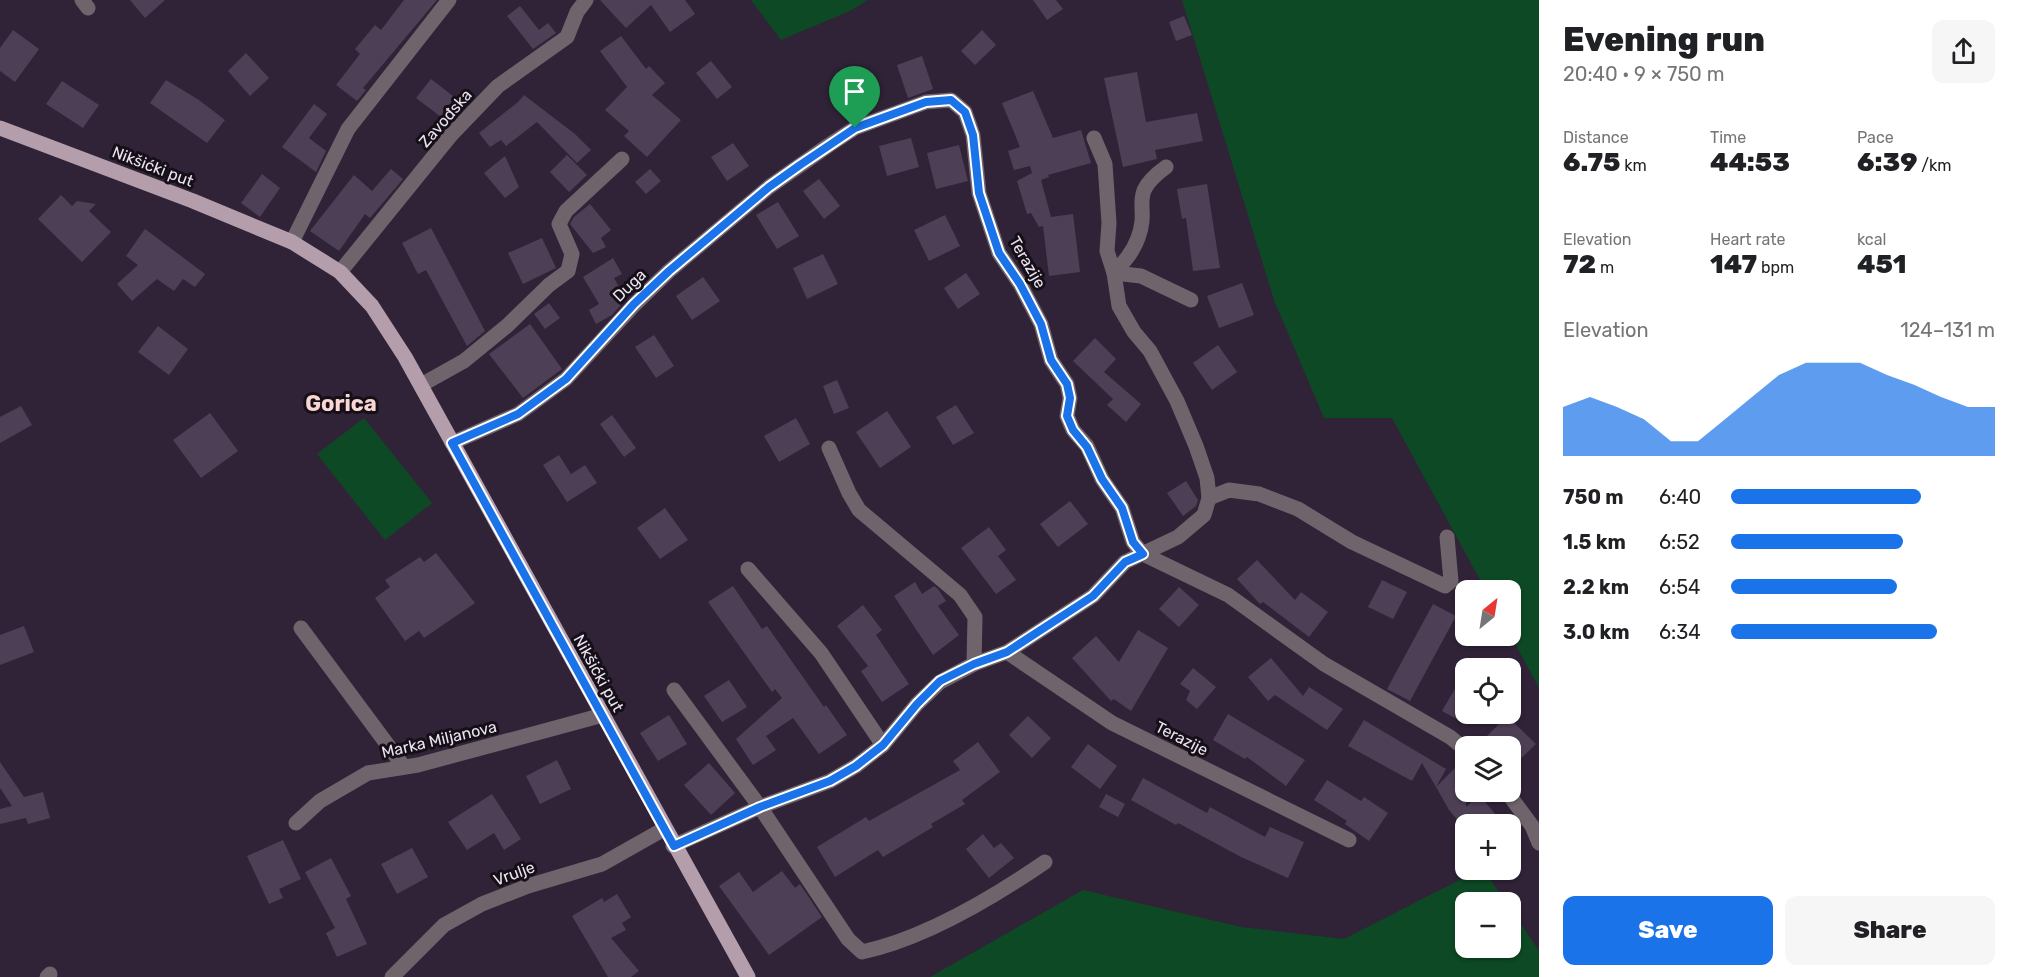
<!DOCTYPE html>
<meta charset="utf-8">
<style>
body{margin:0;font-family:Rubik,sans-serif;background:#f6f6f6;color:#202124;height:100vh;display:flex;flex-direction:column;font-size:22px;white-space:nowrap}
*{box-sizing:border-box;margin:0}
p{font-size:20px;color:#757577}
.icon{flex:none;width:33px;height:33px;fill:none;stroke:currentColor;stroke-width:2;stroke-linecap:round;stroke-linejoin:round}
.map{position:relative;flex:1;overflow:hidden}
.panel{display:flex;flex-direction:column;background:#fff;width:480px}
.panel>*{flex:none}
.needle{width:39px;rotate:30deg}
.tools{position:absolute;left:1455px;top:580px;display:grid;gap:12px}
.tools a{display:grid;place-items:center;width:66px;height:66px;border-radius:12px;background:#fff;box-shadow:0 2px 4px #0004;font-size:30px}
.pin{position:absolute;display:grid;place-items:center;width:51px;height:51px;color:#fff;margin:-62px -26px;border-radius:50% 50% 50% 0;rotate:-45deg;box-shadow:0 0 6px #0007}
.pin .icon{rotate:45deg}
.round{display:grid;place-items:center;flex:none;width:63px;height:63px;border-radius:12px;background:#f6f6f6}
.head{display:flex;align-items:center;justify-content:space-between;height:102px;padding:0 24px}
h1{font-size:33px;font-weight:800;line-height:45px}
.stats{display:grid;grid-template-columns:repeat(3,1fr);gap:9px;height:102px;padding:6px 24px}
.stats div{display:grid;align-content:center}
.stats b{font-size:26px;font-weight:800}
.stats small{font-size:16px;font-weight:400}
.stats p{font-size:16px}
.chart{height:168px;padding:12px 24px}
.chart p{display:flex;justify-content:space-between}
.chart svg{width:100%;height:108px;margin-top:6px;fill:#1a73e8;opacity:.7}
.action{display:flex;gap:12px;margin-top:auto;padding:12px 24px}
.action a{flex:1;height:69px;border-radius:12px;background:#1a73e8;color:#fff;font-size:24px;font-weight:800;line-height:69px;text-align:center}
.action a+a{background:#f6f6f6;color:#202124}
ul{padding:0 24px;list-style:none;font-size:20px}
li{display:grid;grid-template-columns:96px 72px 1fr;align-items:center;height:45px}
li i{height:15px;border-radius:8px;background:#1a73e8}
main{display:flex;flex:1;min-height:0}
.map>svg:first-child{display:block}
</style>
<main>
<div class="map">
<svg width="1539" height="977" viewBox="0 0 1539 977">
<rect width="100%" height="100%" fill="#302337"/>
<g fill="#0d4924">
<path d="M751,0H868L850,11L781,40Z"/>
<path d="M1182,0H1539V688L1511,636L1510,591H1486L1392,418H1324L1274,300Z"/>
<path d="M364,418L432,503L385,540L317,454Z"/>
<path d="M1479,870H1484L1506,903H1466V948H1510L1511,909L1539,951V977H930L1083,890L1241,927L1344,939Z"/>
</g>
<g fill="#4d3f55">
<path d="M130,0H165L145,18Z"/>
<path d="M404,0H437L363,88L366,90L357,101L336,85L360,54L355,49L375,25L381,30Z"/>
<path d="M600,0H685L695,14L670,32L651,5L626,28Z"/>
<path d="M1033,0H1056L1063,9L1047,20Z"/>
<path d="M520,6L539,30L548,23L556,33L533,49L507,16Z"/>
<path d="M1184,16L1192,35L1176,41L1169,22Z"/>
<path d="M13,30L39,49L15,82L0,71V48Z"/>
<path d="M982,30L996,45L975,65L961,51Z"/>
<path d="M621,36L646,69L649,66L665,83L652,95L681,120L647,157L624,136L629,131L605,110L627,87L600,51Z"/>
<path d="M246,53L269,78L250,96L228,71Z"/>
<path d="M922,56L933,89L908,98L897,65Z"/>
<path d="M711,61L732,87L717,99L696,73Z"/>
<path d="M1137,72L1146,122L1197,113L1203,141L1155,150L1157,159L1123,167L1104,78Z"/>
<path d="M431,79L466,106L449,123L416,98Z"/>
<path d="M166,80L199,100L225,120L207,143L150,103Z"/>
<path d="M62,81L99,105L83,128L46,104Z"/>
<path d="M1033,91L1053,138L1081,130L1091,163L1048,175L1049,177L1041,180L1051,217L1073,214L1080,272L1049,276L1043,226L1039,227L1031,213L1027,214L1017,181L1032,173L1030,166L1014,170L1008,151L1020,147L1002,103Z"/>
<path d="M524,95L575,134L591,150L577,163L537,122L506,146L501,140L490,147L479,133L518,102Z"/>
<path d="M314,104L327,114L309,138L326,151L316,172L282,147Z"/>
<path d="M911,138L919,167L887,176L879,146Z"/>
<path d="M733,143L749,166L727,181L711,157Z"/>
<path d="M959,145L968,181L936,189L927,153Z"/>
<path d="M567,155L587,175L569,192L550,172Z"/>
<path d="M505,156L519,187L505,198L484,173Z"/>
<path d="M391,169L403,179L370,218L365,214L339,251L310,231L354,175L372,191Z"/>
<path d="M650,169L661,181L646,194L635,182Z"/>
<path d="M262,174L280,188L260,217L241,203Z"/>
<path d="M819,179L840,206L824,219L803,191Z"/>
<path d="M1207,184L1220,268L1193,271L1186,218L1182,219L1177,189Z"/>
<path d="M61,195L72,206L77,201L96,204L89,211L111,232L82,262L38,219Z"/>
<path d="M778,202L799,236L777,249L756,215Z"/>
<path d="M590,204L611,230L601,238L606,247L593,253L570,224L574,217Z"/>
<path d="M945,215L960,246L929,261L914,230Z"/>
<path d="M431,228L485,331L467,346L426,270L418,274L402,243Z"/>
<path d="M145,229L205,274L195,287L183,279L174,291L157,279L132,301L117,284L138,265L126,256Z"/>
<path d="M542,238L556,268L523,284L508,253Z"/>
<path d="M823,254L838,284L807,299L793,268Z"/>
<path d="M613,258L622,274L614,278L626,299L612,315L596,324L589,310L599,304L583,277Z"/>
<path d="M966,273L980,294L958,309L944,288Z"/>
<path d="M703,277L720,301L692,320L676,296Z"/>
<path d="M1242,283L1254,315L1219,328L1207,296Z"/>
<path d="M549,303L560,318L545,329L534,314Z"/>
<path d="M530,324L562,369L523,398L489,354Z"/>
<path d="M158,326L188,349L169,375L138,352Z"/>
<path d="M654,335L674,366L656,378L635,347Z"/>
<path d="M1095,338L1116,359L1104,372L1141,404L1126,422L1107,405L1113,399L1073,361Z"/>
<path d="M1218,345L1237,372L1212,390L1193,363Z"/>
<path d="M837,380L849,408L834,414L823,386Z"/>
<path d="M956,405L974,433L953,445L936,417Z"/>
<path d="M21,406L32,425L0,443V417Z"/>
<path d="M887,411L911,447L880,468L856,432Z"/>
<path d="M210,413L238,451L201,478L173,440Z"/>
<path d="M612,415L636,448L624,457L600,424Z"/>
<path d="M796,418L810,444L779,462L764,436Z"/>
<path d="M559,455L571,474L585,465L597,483L567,502L543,465Z"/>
<path d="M1186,481L1198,500L1196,506L1183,516L1167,493Z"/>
<path d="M1070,501L1088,524L1058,547L1040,524Z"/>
<path d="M665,508L688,540L660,559L637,528Z"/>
<path d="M989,527L1006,550L998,556L1016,580L996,594L961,548Z"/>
<path d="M436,553L475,603L424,638L419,631L405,641L375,598L390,587L385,580L420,557L424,562Z"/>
<path d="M1257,560L1295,600L1301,592L1328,612L1309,637L1263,602L1260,604L1237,579Z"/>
<path d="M1382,580L1407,592L1393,619L1368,607Z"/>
<path d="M915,582L922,594L934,586L938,589L946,601L938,606L959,635L933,655L894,596Z"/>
<path d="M733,586L762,629L767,626L824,707L826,705L847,735L819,754L793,718L766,736L776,750L753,765L736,739L782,698L775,689L772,692L708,602Z"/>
<path d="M1179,587L1199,605L1179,627L1159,609Z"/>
<path d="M1433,604L1456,616L1410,701L1387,689Z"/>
<path d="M863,605L882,630L876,635L909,684L882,702L861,671L868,666L837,626Z"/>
<path d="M24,626L34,652L0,665V635Z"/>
<path d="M1138,630L1168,648L1131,711L1114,699L1111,701L1072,658L1096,636L1119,662Z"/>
<path d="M1271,658L1303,696L1309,687L1343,709L1327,730L1275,695L1268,701L1248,677Z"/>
<path d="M1193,668L1216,687L1197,709L1186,700L1190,691L1180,684Z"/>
<path d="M1466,670V724L1442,711Z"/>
<path d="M729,680L747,707L722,722L704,696Z"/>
<path d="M1228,714L1305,760L1286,786L1247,757L1245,759L1213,740Z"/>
<path d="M669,715L687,744L658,761L640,733Z"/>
<path d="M1028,716L1051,738L1032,758L1009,735Z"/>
<path d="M1507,716L1536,744L1510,769V747H1496L1486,737Z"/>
<path d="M1364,720L1446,769L1436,787L1422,763L1412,781L1348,746Z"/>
<path d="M978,742L1000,772L962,800L965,804L931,824L933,827L883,857L878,850L835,877L817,847L866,817L869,821L960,770L953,761Z"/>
<path d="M1088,744L1117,766L1100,789L1071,767Z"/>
<path d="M557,760L571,789L540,804L526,776Z"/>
<path d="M0,762L24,797L43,792L50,818L28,824L26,818L0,824V809L12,806L0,788Z"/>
<path d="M709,763L735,793L711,815L684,785Z"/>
<path d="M1458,765L1466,779V807L1479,795L1497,816L1487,825H1466V830L1449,810L1436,787Z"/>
<path d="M1143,778L1207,813L1210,807L1265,837L1270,827L1304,842L1288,878L1241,857L1178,823L1176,825L1131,800Z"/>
<path d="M1327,780L1361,801L1364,797L1388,813L1369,841L1345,824L1347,821L1314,800Z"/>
<path d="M492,794L521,839L504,850L494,833L467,850L448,822Z"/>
<path d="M1106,794L1125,804L1118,817L1099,807Z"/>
<path d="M983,834L994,848L1001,843L1014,858L989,878L966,849Z"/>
<path d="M283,840L301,879L279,889L283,898L269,904L247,856Z"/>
<path d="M412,848L428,877L397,894L381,864Z"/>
<path d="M331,858L351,896L346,899L367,944L337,957L326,933L335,928L305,872Z"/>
<path d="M782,871L795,888L800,884L822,917L769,955L719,886L739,872L753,892Z"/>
<path d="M617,894L631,917L622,923L626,930L611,938L639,971L631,977H608L572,916L602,898L604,902Z"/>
</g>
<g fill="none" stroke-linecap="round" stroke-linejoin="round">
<g stroke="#6f646b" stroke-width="15">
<path d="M82,0L88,8"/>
<path d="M292,242L348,129L449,0"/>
<path d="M340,272L451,135L498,86L567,37L577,12L586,0"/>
<path d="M1114,273C1124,262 1133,252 1138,238C1151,204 1126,196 1166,167"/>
<path d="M1114,273L1141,276L1191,300"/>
<path d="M421,385L464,361L508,325L549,285L568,271L572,254L559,224L566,211L622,159"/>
<path d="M452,443L518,414L566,379L635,304L669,271L769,187L829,145L855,128L926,102L951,100L965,112L973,135L979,193L999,253L1020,284L1041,324L1051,360L1067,384L1070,398L1067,416L1073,430L1087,446L1102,479L1122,508L1133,542L1143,554L1228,595L1324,664L1450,737L1466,750"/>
<path d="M829,448L849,493L859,510L960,595L975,617L974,664"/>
<path d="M1209,498L1229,490L1259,494L1298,509L1352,542L1445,586L1451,581L1447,537"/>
<path d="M748,569L821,653L883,745"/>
<path d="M301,628L404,767"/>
<path d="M1007,652L1112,723L1349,840"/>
<path d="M674,690L760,807L848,939L862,952C923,939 994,897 1045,862"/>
<path d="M1507,792L1532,826L1539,843"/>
<path d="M296,823L320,801L368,773L418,765L603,715"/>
<path d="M673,846L760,807L830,781L856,766L883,745L917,704L940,682L974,664L1007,652L1093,596L1125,562L1178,537L1204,515L1209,498L1207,478L1196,446L1177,401L1150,351L1134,332L1119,306L1114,273L1107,251L1109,223L1105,164L1094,138"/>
<path d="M47,977L50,974"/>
<path d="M392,977L444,925L482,904L528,886L602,864L664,829"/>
</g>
<path stroke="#b59eac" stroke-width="15" d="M0,128L193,201L292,242L340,272L372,306L405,357L748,977"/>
</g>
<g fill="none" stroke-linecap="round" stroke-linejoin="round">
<g stroke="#fff" stroke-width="12">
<path id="route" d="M951,100L965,112L973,135L979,193L999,253L1020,284L1041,324L1051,360L1067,384L1070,398L1067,416L1073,430L1087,447L1102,479L1122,508L1133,542L1143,554L1125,562L1093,596L1007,652L974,664L940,681L917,704L883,745L856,766L830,781L760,807L674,846L452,443L518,414L566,379L634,304L669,271L769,187L800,165L855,128L926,102Z"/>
</g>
<use href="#route" stroke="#1a73e8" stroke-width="8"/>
</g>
<g text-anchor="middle" stroke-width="6" stroke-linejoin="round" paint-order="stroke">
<g font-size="16" fill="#ece3f1" stroke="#150f18">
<text transform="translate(445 118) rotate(-49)" y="6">Zavođska</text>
<text transform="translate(153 166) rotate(21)" y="6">Nikšićki put</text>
<text transform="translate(1028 262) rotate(60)" y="6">Terazije</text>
<text transform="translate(629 285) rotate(-44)" y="6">Duga</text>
<text transform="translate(599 673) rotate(61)" y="6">Nikšićki put</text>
<text transform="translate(1182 738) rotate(27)" y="6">Terazije</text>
<text transform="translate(439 739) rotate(-13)" y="6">Marka Miljanova</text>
<text transform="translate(514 873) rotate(-20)" y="6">Vrulje</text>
</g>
<g font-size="22" font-weight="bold" fill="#f9d6d2" stroke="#150f18">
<text x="341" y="411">Gorica</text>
</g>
</g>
</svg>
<div class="tools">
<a><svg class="needle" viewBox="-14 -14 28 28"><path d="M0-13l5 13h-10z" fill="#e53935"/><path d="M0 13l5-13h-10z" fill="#757577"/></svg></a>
<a><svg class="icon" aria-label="locate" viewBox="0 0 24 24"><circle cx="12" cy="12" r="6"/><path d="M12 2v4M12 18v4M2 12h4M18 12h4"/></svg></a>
<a><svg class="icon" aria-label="layers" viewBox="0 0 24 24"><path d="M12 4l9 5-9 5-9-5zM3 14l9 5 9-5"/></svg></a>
<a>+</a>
<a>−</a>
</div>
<div class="pin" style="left:855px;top:128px;background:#1e9e55"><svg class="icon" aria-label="arrive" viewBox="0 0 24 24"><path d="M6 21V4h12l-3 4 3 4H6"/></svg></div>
</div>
<section class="panel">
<div class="head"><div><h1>Evening run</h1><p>20:40 · 9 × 750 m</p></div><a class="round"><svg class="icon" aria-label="share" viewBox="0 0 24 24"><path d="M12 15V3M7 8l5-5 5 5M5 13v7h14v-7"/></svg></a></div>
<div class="stats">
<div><p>Distance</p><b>6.75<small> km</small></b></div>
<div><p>Time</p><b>44:53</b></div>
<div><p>Pace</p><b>6:39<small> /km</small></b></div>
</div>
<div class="stats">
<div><p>Elevation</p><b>72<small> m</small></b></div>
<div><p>Heart rate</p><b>147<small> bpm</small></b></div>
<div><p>kcal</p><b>451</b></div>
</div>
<div class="chart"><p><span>Elevation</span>124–131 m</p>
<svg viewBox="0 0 160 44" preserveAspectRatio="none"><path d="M0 44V24L10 20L20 24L30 29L40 38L50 38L60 29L70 20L80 11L90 6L100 6L110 6L120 11L130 15L140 20L150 24L160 24V44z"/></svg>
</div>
<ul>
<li><b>750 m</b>6:40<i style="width:72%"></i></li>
<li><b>1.5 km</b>6:52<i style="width:65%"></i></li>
<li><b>2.2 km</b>6:54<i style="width:63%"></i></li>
<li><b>3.0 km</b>6:34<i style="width:78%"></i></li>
</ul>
<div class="action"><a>Save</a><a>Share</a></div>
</section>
</main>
